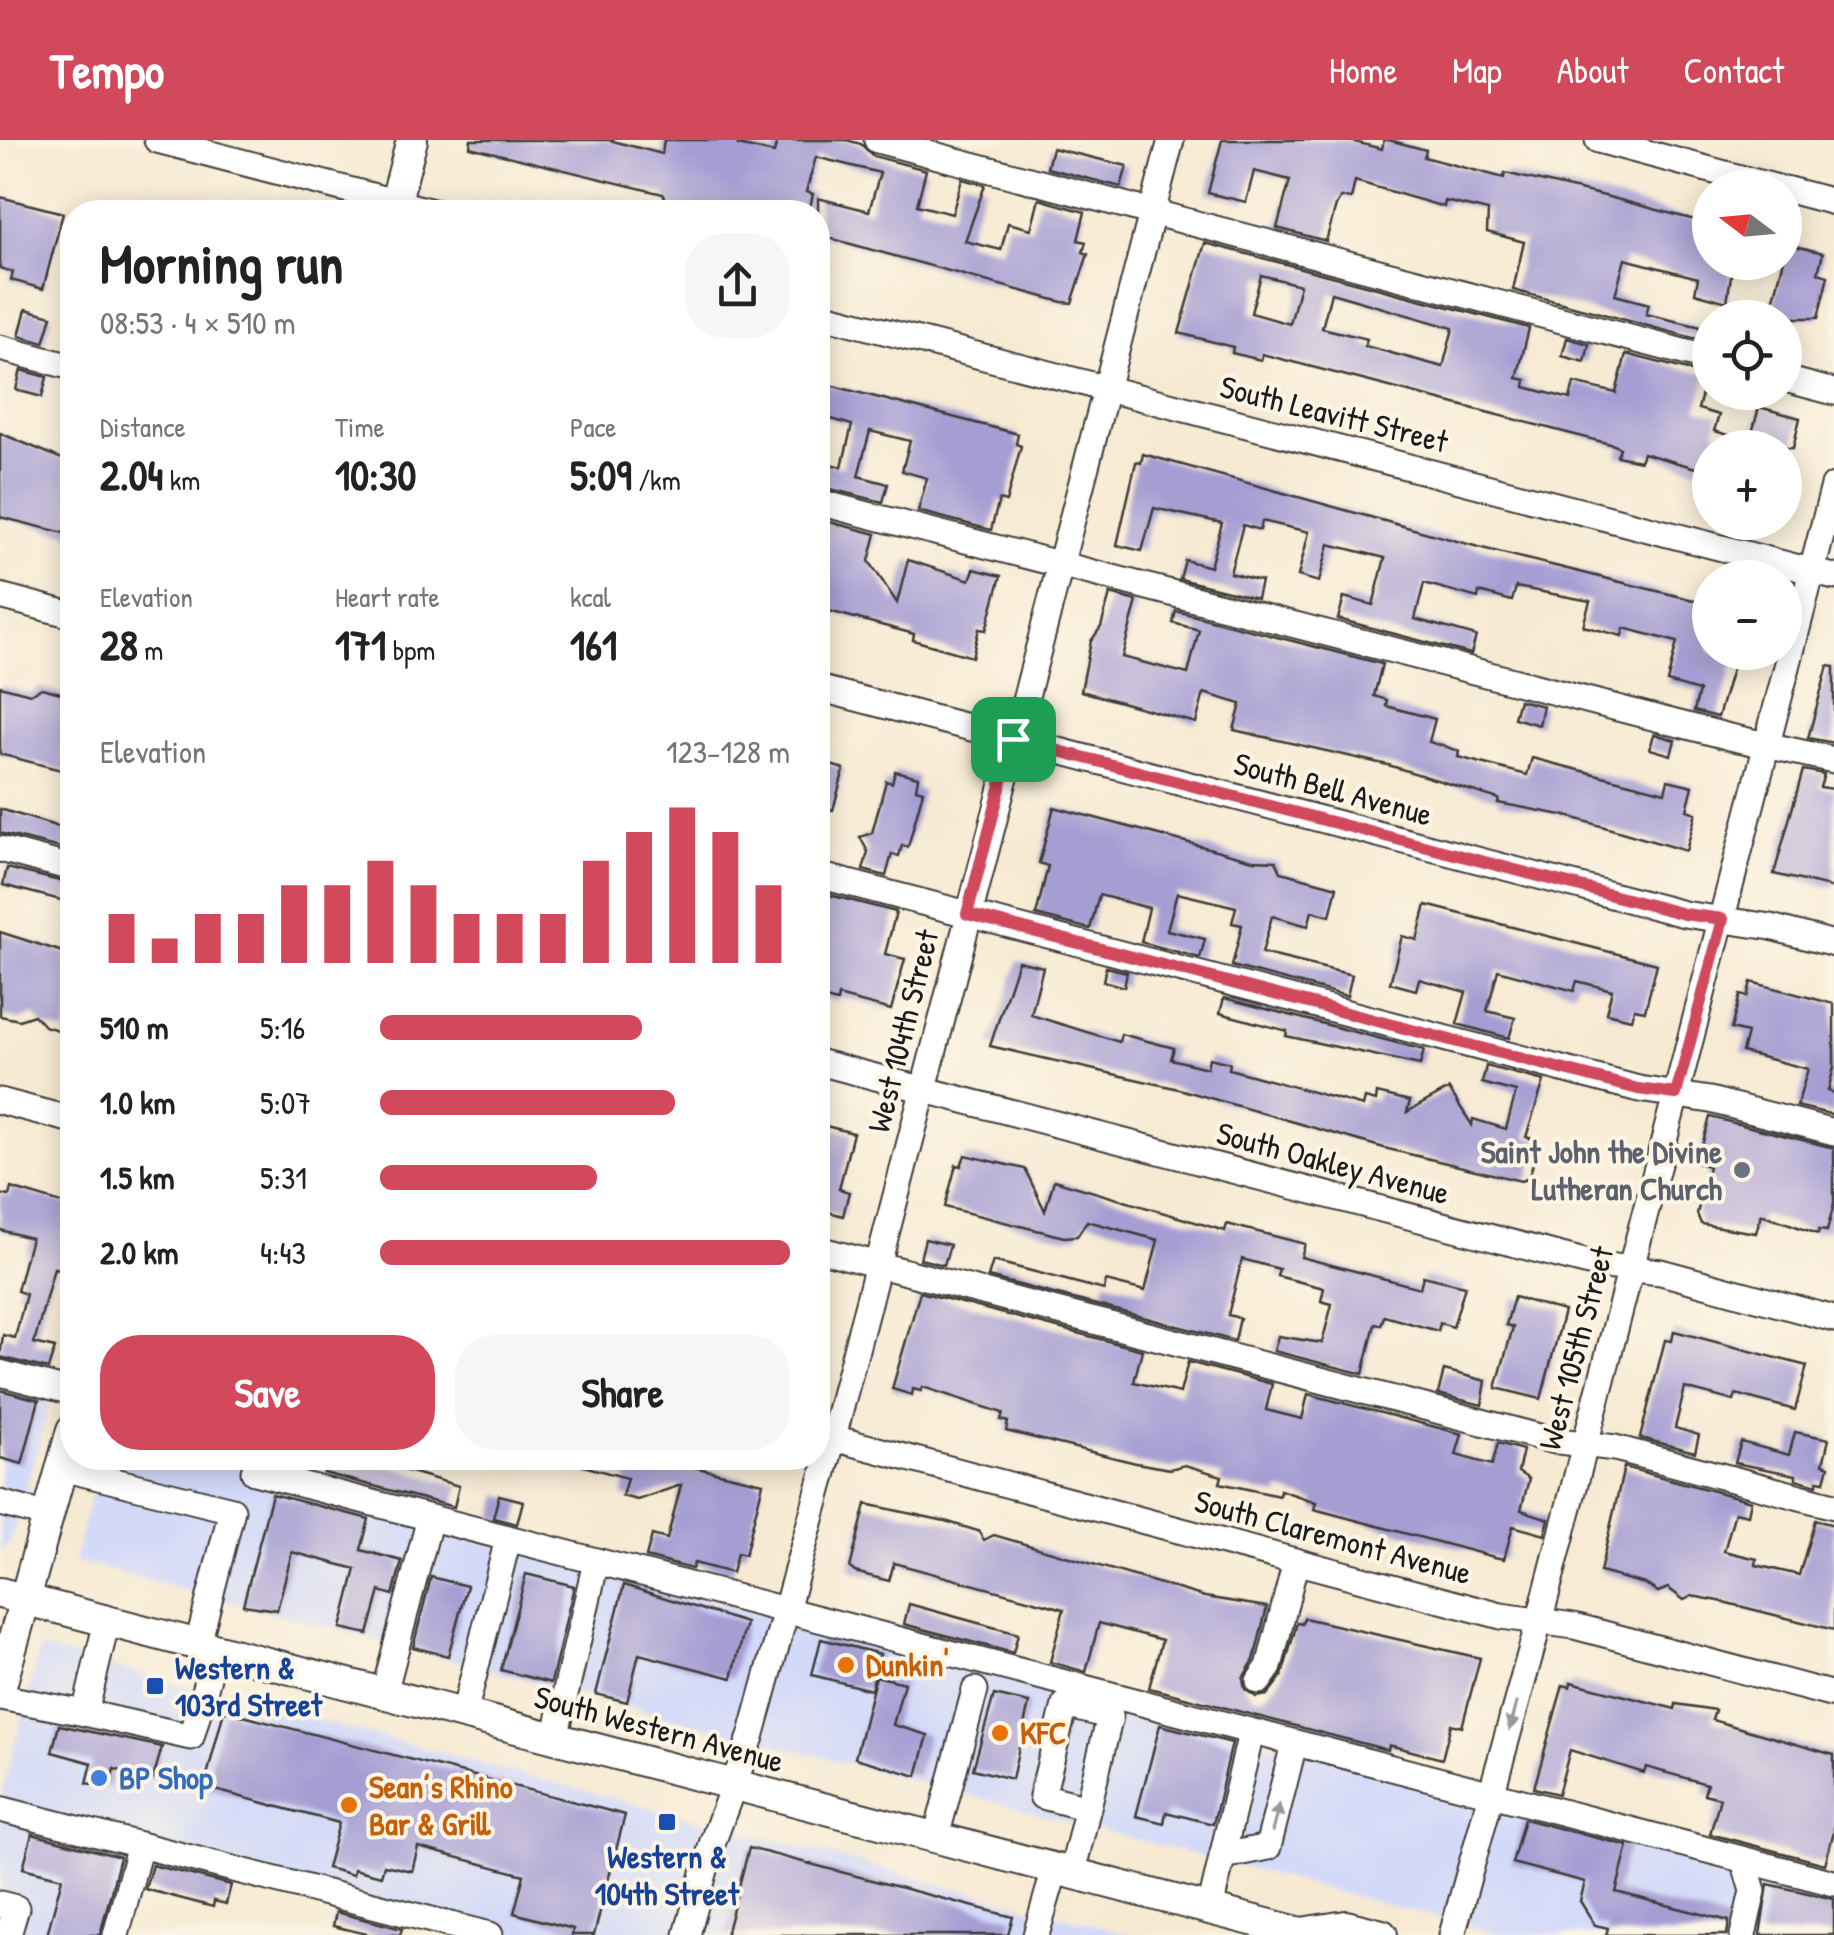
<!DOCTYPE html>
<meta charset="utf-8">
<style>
body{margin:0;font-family:"Patrick Hand",sans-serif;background:#f6f6f6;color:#222;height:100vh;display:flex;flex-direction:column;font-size:38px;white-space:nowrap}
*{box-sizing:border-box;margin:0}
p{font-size:32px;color:#767676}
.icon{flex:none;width:55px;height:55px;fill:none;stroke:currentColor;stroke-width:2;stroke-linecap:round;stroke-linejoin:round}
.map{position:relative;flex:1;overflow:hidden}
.details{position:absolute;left:60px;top:60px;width:770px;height:1270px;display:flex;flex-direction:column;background:#fff;border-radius:40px;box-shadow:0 5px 25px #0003}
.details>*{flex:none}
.needle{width:65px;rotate:286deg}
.buttons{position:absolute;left:1692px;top:30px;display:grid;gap:20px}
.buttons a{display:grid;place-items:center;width:110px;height:110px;border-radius:50%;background:#fff;box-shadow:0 5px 25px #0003;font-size:50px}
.pin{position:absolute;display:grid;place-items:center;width:85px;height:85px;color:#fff;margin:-42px;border-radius:20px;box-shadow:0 5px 15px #0006}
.round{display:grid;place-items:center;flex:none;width:105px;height:105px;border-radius:40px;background:#f6f6f6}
.overview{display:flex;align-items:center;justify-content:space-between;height:170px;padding:0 40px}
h1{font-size:55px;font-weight:700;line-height:75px}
.metrics{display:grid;grid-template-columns:repeat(3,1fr);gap:15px;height:170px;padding:10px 40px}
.metrics div{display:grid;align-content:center}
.metrics b{font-size:42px;font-weight:700}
.metrics small{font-size:28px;font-weight:400}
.metrics p{font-size:28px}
.chart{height:280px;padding:20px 40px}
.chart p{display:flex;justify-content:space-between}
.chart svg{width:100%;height:180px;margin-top:10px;stroke:#d1495b;stroke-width:6}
.primary-button{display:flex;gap:20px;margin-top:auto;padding:20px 40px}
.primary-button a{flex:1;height:115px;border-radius:40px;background:#d1495b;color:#fff;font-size:40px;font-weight:700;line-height:115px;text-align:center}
.primary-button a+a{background:#f6f6f6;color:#222}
ul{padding:0 40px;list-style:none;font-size:32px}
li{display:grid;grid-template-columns:160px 120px 1fr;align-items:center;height:75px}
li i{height:25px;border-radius:12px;background:#d1495b}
header{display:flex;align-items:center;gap:60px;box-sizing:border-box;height:140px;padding:0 50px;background:#d1495b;color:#fff}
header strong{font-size:48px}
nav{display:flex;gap:55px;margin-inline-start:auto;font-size:35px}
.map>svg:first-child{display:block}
</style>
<header>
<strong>Tempo</strong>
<nav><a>Home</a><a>Map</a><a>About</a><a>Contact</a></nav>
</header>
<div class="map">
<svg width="1834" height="1795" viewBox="0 0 1834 1795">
<rect width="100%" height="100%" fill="#fcf5e5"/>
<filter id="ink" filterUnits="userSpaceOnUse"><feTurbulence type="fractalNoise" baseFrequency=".01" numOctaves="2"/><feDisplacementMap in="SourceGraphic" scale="20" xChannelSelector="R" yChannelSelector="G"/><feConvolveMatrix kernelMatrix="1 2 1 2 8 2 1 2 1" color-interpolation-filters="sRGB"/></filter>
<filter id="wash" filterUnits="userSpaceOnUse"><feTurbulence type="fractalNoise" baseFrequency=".0048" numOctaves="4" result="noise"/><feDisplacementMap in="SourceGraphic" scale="40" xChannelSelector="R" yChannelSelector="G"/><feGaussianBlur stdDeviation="2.25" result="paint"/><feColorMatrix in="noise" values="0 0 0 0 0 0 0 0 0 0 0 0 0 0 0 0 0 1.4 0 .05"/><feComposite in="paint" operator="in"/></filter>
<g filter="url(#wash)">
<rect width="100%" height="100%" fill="#f7ead3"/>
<g fill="#d2d9f9">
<path d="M0,1233L54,1248L10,1403L0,1411Z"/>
<path d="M100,1318H245L240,1340L1834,1749V1795H1502L74,1421Z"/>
<path d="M40,1508L1134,1795H506L136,1699L110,1795H0V1660Z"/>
</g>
<g id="blocks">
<g fill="#a69ed3" fill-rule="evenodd">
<path d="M471,0H609L662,14L664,0H739L738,5L774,13L777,0H847L861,4L873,16L926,30L917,65L952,74L962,39L985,45L965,101L1001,110L1008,83L1031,89L1039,59L1085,72L1078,100L1086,102L1083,112L1088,114L1072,163L1062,162L818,95V58L869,71L880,33L816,17L806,52L813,54L809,72H733L708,66L687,72L673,68L663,54L470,7Z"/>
<path d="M1222,0H1347L1382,9L1384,0H1389L1426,10L1424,17L1504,38L1505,33L1605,56L1710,84V122H1733L1727,162L1695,153L1698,138L1625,119L1615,155L1649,164L1646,174L1701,187L1697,199L1513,150L1524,102L1487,92L1488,71L1445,61L1444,67L1355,41L1351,59L1341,57L1336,66L1326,101L1277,88L1290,40L1254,31L1246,62L1208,53Z"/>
<path d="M1052,8L1127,26L1121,47L1047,28Z"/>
<path d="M0,57L63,73L43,149L11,140L13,132L0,128Z"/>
<path d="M1205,103L1529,188L1517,238L1526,240L1525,247L1570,259L1574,243L1616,253L1626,214L1707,235L1698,269L1719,275L1714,291L1750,301L1759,267L1800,278L1793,308H1710V332L1643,313L1640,321L1617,316L1620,308L1614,305L1262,214L1261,220L1232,213L1233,207L1179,193ZM1261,135L1300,145L1290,184L1251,173ZM1331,153L1453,188L1443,227L1365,206L1367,199L1322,188Z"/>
<path d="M1788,104L1823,113L1818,133L1828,136L1818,178H1769Z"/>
<path d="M26,169L52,176L44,203L19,196Z"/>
<path d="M1567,198L1589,204L1585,222L1562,216Z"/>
<path d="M21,230L47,237L42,257L16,250Z"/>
<path d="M818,242L1018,294L1016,304L1021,306L1006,362L999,360L991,390L918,371L927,338L902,331L910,301L870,291L858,336L888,344L883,362L818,346V321L842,327L852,285L818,275Z"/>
<path d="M0,293L72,323V395L0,377Z"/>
<path d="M1143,314L1482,408L1710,464V512H1737L1718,577L1694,571L1699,551L1667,542L1677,502L1624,488L1622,496L1583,486L1590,461L1516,447L1512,461L1479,452L1478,458L1424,443L1415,479L1476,496L1471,514L1338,479L1344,457L1373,465L1385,418L1329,404L1319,442L1298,436L1309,392L1262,381L1260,390L1243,385L1230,433L1261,441L1257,458L1180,439L1185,420L1210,427L1222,383L1154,368L1142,411L1117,405L1136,322L1141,323Z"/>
<path d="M818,379L876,394L869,421L897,463L908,420L970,440L974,429L1001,436L986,490L979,489L972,517L913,500L914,494L818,468Z"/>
<path d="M1110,454L1137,461L1122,517L1188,534L1199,490L1173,483L1176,471L1382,524L1374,556L1387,560L1386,566L1435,579L1429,602L1459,611L1458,617L1527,635L1532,618L1665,652L1668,640L1693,646L1687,670L1696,673L1686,711L1567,676L1498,663L1499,659L1388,625L1234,590L1241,564L1204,553L1196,583L1081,551L1091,501L1101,487Z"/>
<path d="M1828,526L1834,527V603L1808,598Z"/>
<path d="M0,546L30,554L42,548L72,556V633L0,614Z"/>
<path d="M1519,560L1543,566L1539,585L1514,578Z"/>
<path d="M1654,594L1675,600L1671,615L1650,609Z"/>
<path d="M818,621L844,629L833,670L818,666Z"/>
<path d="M1803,630L1824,634L1820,647L1834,649V748L1774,734Z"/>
<path d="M895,631L918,637L916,649L923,651L908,707L902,705L899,716L892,714L886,736L863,730L868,712L860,697L872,693L886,641L892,643Z"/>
<path d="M1054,667L1253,720L1276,721L1281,732L1337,747L1330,776L1312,771L1308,786L1272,776L1262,813L1352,835L1347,856L1232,826L1242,785L1232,783L1236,767L1177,753L1167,790L1205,799L1200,818L1141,802L1149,768L1099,755L1090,789L1036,775L1048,726L1039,723Z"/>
<path d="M0,669L72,691V711L0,693Z"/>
<path d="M7,728L72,744V763L3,745Z"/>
<path d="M818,752L896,772L885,814L905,819L891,870L838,856L837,862L818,857Z"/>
<path d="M1426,765L1657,824L1645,871L1634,869L1631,879L1606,873L1612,850L1577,841L1574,851L1498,830L1487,871L1515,878L1509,898L1457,884L1466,852L1419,839L1416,850L1390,843L1402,796L1417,800Z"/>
<path d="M0,792L72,815V869L65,892L44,886L34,875L19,880L0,876Z"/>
<path d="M1018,821L1043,827L1031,875L1119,902L1121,894L1174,908L1171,919L1207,928L1209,918L1230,923L1229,929L1363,966L1365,958L1376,961L1377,953L1410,961L1407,972L1449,949L1472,985L1473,979L1506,989L1516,952L1482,943L1486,926L1544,941L1526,997L1539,1001L1529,1038L1521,1041L1384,1008L1179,949L990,906Z"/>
<path d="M1106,827L1127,832L1124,847L1103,841Z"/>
<path d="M1751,842L1834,864V927L1828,951L1834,953V975L1797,966L1808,929L1742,912L1747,893L1731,889L1740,855L1747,857Z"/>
<path d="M1224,858L1424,910L1420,925L1286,896L1287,891L1220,873Z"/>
<path d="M1710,977L1834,1008V1064L1827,1091L1819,1090L1818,1094L1761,1074L1756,1093L1701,1084L1697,1074L1709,1026L1697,1023Z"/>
<path d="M818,984L853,993L839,1049L849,1052L843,1076L818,1069L823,1047L818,1046Z"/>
<path d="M965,1015L1025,1029L1045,1071L1054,1040L1225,1091L1227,1084L1305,1104L1301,1117L1420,1148L1423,1136L1465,1146L1453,1187L1440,1183L1438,1191L1384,1176L1381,1185L1375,1184L1363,1234L1274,1211L1278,1196L1322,1203L1332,1164L1321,1161L1324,1148L1277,1136L1279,1129L1242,1119L1228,1175L1240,1178L1235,1201L988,1137L993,1121L1104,1150L1106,1141L1145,1151L1158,1100L1087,1081L1077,1096L1064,1097L945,1067L956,1025L961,1026Z"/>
<path d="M11,1048L72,1066L64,1100L70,1102L64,1130L54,1128L34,1203L55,1208L48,1229L0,1217L3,1195L15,1198L26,1154L17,1151L31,1098L0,1090V1054L9,1056Z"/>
<path d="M925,1099L950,1105L944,1125L920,1119Z"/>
<path d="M920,1152L1142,1210L1134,1242L1180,1253L1188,1222L1272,1244L1266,1270L1302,1279L1308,1254L1462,1294L1456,1315L1492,1325L1498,1303L1523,1310L1518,1332L1529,1339L1521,1370L1549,1379L1545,1395L1513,1386L1504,1419L1494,1417L1314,1369L1316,1362L1280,1350L1279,1356L1220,1343L1222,1336L1185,1325L1170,1329L1136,1323L1006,1291L1008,1282L1001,1280L1003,1273L923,1247L921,1251L913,1249L912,1255L892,1249Z"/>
<path d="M1514,1157L1564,1171L1541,1259L1496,1248L1513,1187L1506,1185Z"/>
<path d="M1674,1191L1807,1226L1795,1270L1736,1254L1734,1261L1685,1248L1675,1288L1699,1295L1695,1312L1640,1298L1665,1200L1672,1201Z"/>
<path d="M1444,1230L1486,1241L1482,1265L1438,1254Z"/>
<path d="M0,1250L39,1260L22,1324L0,1318Z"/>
<path d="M1795,1292L1829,1299L1823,1324L1829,1326L1825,1341L1818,1340L1817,1345L1796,1339V1335L1735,1323L1741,1302L1789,1315Z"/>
<path d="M328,1318L383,1324L459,1346L454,1367L324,1333Z"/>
<path d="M574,1318H654L763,1343L745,1415L737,1413L732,1433L694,1423L692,1429L646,1417L652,1395L667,1399L681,1345L637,1360L622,1356L627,1338L573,1323Z"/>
<path d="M1624,1327L1751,1361L1748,1375L1735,1372L1724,1411L1757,1419L1756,1425L1799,1435L1815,1380L1834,1385V1490L1719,1461L1692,1456L1684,1460L1668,1448L1658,1452L1645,1444L1600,1432Z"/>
<path d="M272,1354L369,1379L361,1410L402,1421L393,1455L380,1451L368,1494L341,1488L356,1429L292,1412L277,1470L243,1465Z"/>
<path d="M499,1355L523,1361L517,1384L493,1378Z"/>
<path d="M866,1364L945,1381L978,1391L984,1400L994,1395L1205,1457L1267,1467L1254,1520L1243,1538L1245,1549L1256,1557L1267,1555L1282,1536L1297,1483L1302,1484L1304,1478L1480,1518L1462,1587L1451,1584L1442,1619L1389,1605L1388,1610L1169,1553L1149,1548L1162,1500L1099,1483L1086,1532L1050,1522L1064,1469L894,1423L889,1441L855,1432L850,1428Z"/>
<path d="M526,1434L574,1446L551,1543L501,1530Z"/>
<path d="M431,1437L467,1446L448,1516L413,1507Z"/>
<path d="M624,1445L746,1483L732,1538L639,1514L627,1562L596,1554Z"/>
<path d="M909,1464L1018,1494L1013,1513L904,1484Z"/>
<path d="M821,1499L880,1514L871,1550L812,1535Z"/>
<path d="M876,1536L904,1543L893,1585L928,1595L917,1636L855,1618Z"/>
<path d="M1571,1542L1675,1569L1676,1564L1715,1570L1712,1580L1834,1615V1691L1825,1724L1710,1694L1720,1658L1704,1654L1707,1644L1646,1627L1644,1633L1570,1610L1558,1654L1534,1648L1563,1545L1570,1547Z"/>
<path d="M994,1555L1029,1563L1012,1639L973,1629Z"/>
<path d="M224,1571L625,1675L594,1795H572L573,1789L514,1773L524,1735L418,1707L412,1731L384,1725L381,1736L354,1729L353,1735L327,1728L339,1683L204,1647Z"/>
<path d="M59,1585L162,1607L153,1639L114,1629L109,1648L87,1643L92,1623L52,1612Z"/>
<path d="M1160,1585L1232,1603L1213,1684L1166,1672L1164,1683L1136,1676Z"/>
<path d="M1524,1679L1628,1706L1616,1752L1729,1781L1727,1795H1606L1608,1788L1595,1785L1580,1761L1585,1742L1512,1723Z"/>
<path d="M32,1694L120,1717L100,1795H47L62,1738L23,1728Z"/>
<path d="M749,1708L1013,1777L1008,1795H726Z"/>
<path d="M152,1725L231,1745L226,1764L214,1761L213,1767L145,1749Z"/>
<path d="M1768,1744L1834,1759V1795H1760Z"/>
<path d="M336,1772L402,1789L400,1795H371L333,1786Z"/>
</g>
</g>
</g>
<g filter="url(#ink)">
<use href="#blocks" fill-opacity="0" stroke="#3d3b37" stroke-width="2.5"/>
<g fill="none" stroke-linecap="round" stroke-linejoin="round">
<g stroke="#3d3b37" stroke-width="29">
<g id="minor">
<path d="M157,0L433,72"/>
<path d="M877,0L1710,219"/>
<path d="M1598,0L1778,48"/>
<path d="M1785,49L1834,62"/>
<path d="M818,174L1834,437"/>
<path d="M0,208L72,227"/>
<path d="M1785,239L1834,252"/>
<path d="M818,362L1730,597L1834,620"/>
<path d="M0,456L72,475"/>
<path d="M818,548L1684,774L1771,787L1834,804"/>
<path d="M0,709L72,728"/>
<path d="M818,735L1639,949L1710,960L1834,992"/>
<path d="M818,922L1596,1125L1661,1132L1834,1179"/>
<path d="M0,961L72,980"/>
<path d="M818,1109L1551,1300L1615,1308L1834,1366"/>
<path d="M0,1233L72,1252"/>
<path d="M818,1294L1501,1476L1574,1486L1834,1555"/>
<path d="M258,1318L254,1332L1834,1743"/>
<path d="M62,1328L232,1370L198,1504"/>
<path d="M0,1363L49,1376"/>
<path d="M1259,1541L1269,1527L1296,1421"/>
<path d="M384,1553L430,1378"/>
<path d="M0,1557L85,1573L107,1481"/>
<path d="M85,1573L191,1597L216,1509"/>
<path d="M464,1574L508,1399"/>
<path d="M555,1598L596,1422"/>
<path d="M0,1669L490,1795"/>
<path d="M936,1697L975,1550"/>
<path d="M1222,1716L1268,1707L1294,1604"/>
<path d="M1072,1733L1110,1576L1065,1565L1042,1656L1088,1668"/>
<path d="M0,1764L16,1768L8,1795"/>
<path d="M1210,1769L1251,1593"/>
<path d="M116,1795L140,1705"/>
<path d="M687,1795L713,1701L751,1597L824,1332L1171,0"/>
<path d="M1036,1795L1055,1729"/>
<path d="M1452,1795L1539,1482L1834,346"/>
<path d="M1743,1795L1753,1751L1744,1720"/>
</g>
</g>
<g stroke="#3d3b37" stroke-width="34">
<g id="major">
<path d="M393,72L412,0"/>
<path d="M0,1453L1301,1793L1346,1786L1382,1795"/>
<path d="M0,1549L72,1290"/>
</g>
</g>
<use href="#minor" stroke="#fff" stroke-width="25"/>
<use href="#major" stroke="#fff" stroke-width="30"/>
</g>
<defs><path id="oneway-solid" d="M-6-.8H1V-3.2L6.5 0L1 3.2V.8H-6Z" transform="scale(2.5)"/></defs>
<g fill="#999">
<use href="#oneway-solid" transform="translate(1513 1576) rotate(105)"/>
<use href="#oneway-solid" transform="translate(1276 1678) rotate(-76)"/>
</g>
</g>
<g fill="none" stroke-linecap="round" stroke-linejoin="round" filter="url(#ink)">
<g stroke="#fff" stroke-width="20">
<path id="route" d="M1013,599L1684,774L1723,779L1676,954L1638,949L967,774Z"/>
</g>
<use href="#route" stroke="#d1495b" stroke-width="12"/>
</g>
<circle fill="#6b7280" stroke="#fcf5e5" stroke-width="4" cx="1742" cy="1030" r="10"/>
<g fill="#e8710a" stroke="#fcf5e5" stroke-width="4">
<circle cx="846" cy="1525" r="10"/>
<circle cx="1000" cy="1593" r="10"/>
<circle cx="349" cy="1665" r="10"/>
</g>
<g fill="#1a4fb4" stroke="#fcf5e5" stroke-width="4">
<rect x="145" y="1536" width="20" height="20" rx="5"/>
<rect x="657" y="1672" width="20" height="20" rx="5"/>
</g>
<circle fill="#3f7fe0" stroke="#fcf5e5" stroke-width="4" cx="99" cy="1638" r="10"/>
<g text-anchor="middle" stroke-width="8" stroke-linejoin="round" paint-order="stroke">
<g font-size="32" fill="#1c1c1c" stroke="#fcf5e5">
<text transform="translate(1334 274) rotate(14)" y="11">South Leavitt Street</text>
<text transform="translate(1333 649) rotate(15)" y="11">South Bell Avenue</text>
<text transform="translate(903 891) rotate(-76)" y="11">West 104th Street</text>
<text transform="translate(1333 1023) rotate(15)" y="11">South Oakley Avenue</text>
<text transform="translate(1576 1208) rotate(-75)" y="11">West 105th Street</text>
<text transform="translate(1333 1397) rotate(15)" y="11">South Claremont Avenue</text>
<text transform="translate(659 1589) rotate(15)" y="11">South Western Avenue</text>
</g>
<g font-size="32" font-weight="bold" fill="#5b616d" stroke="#fcf5e5" text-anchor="end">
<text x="1722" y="1023">Saint John the Divine<tspan x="1722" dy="37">Lutheran Church</tspan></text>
</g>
<g font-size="32" font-weight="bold" fill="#c56008" stroke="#fcf5e5" text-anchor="start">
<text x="866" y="1536">Dunkin'</text>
<text x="1020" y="1604">KFC</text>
<text x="369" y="1658">Sean’s Rhino<tspan x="369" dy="37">Bar &amp; Grill</tspan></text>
</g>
<g font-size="32" font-weight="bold" fill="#164399" stroke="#fcf5e5" text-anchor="start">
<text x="175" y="1539">Western &amp;<tspan x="175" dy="37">103rd Street</tspan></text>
<text x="667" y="1728" text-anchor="middle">Western &amp;<tspan x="667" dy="37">104th Street</tspan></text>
</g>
<g font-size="32" font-weight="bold" fill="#366cbe" stroke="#fcf5e5" text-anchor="start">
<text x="119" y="1649">BP Shop</text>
</g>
</g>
</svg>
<div class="buttons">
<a><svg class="needle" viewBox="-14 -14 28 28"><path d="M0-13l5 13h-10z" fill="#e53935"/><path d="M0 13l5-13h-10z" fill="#767676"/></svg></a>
<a><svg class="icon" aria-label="locate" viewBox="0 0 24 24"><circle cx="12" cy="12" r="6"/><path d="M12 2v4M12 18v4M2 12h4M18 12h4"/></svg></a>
<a>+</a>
<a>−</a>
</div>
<div class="pin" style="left:1013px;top:599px;background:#1e9e55"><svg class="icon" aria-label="arrive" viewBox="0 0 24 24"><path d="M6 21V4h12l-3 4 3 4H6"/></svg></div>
<section class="details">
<div class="overview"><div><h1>Morning run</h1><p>08:53 · 4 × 510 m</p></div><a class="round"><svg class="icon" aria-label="share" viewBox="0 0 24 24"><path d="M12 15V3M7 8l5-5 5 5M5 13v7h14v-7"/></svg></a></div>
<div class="metrics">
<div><p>Distance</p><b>2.04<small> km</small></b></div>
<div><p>Time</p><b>10:30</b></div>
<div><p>Pace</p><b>5:09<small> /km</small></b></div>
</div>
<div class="metrics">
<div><p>Elevation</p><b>28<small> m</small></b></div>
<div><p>Heart rate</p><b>171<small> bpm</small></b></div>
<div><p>kcal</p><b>161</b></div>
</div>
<div class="chart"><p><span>Elevation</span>123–128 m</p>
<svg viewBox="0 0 160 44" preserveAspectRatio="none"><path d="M5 44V32M15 44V38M25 44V32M35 44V32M45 44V25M55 44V25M65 44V19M75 44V25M85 44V32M95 44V32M105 44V32M115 44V19M125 44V12M135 44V6M145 44V12M155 44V25"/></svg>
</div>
<ul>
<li><b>510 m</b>5:16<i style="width:64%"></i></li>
<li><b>1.0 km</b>5:07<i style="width:72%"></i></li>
<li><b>1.5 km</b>5:31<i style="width:53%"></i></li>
<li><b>2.0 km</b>4:43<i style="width:100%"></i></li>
</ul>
<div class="primary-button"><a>Save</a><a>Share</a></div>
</section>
</div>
